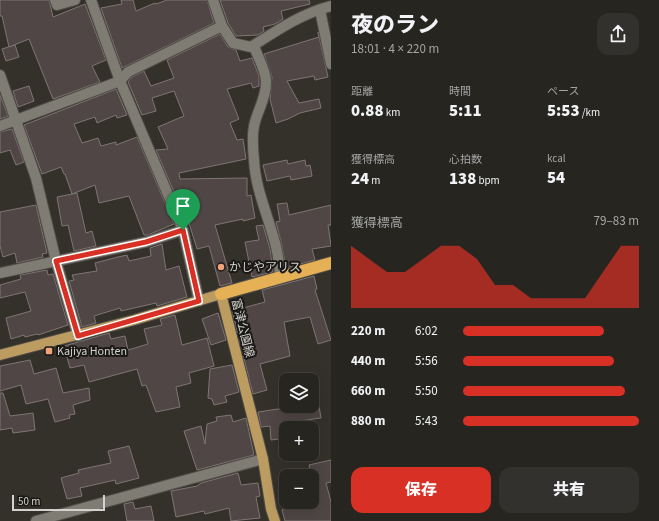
<!DOCTYPE html>
<html lang="ja">
<meta charset="utf-8">
<style>
body{margin:0;font-family:"Source Sans 3","Noto Sans JP",sans-serif;background:#33312d;color:#f1f3f6;height:100vh;display:flex;flex-direction:column;font-size:15px;white-space:nowrap}
*{box-sizing:border-box;margin:0}
p{font-size:13px;color:#a4a5a5}
.icon{flex:none;width:22px;height:22px;fill:none;stroke:currentColor;stroke-width:2;stroke-linecap:round;stroke-linejoin:round}
.map{position:relative;flex:1;overflow:hidden}
.details{display:flex;flex-direction:column;background:#272520;width:328px}
.details>*{flex:none}
.fabs{position:absolute;left:279px;top:373px;display:grid;gap:8px}
.fabs a{display:grid;place-items:center;width:40px;height:40px;border-radius:8px;background:#272520;box-shadow:0 4px 16px #0002,0 0 0 1px #43423e;font-size:20px}
.scale{position:absolute;left:12px;bottom:10px;width:93px;box-sizing:border-box;padding-left:4px;border:2px solid #d4d2ce;border-top:0;font-size:11px;line-height:14px;white-space:nowrap;color:#d4d2ce;-webkit-text-stroke:3px #1a1916;paint-order:stroke}
.pin{position:absolute;display:grid;place-items:center;width:34px;height:34px;color:#fff;margin:-41px -17px;border-radius:50% 50% 50% 0;rotate:-45deg;box-shadow:0 0 4px #0007}
.pin .icon{rotate:45deg}
.round{display:grid;place-items:center;flex:none;width:42px;height:42px;border-radius:12px;background:#33312d}
.head{display:flex;align-items:center;justify-content:space-between;height:68px;padding:0 20px}
h1{font-size:22px;font-weight:800;line-height:30px}
.metrics{display:grid;grid-template-columns:repeat(3,1fr);gap:6px;height:68px;padding:4px 20px}
.metrics div{display:grid;align-content:center}
.metrics b{font-size:17px;font-weight:800}
.metrics small{font-size:11px;font-weight:400}
.metrics p{font-size:11px}
.chart{height:112px;padding:8px 20px}
.chart p{display:flex;justify-content:space-between}
.chart svg{width:100%;height:72px;margin-top:4px;fill:#d93025;opacity:.7}
.cta{display:flex;gap:8px;margin-top:auto;padding:8px 20px}
.cta a{flex:1;height:46px;border-radius:12px;background:#d93025;color:#fff;font-size:16px;font-weight:800;line-height:46px;text-align:center}
.cta a+a{background:#33312d;color:#f1f3f6}
ul{padding:0 20px;list-style:none;font-size:13px}
li{display:grid;grid-template-columns:64px 48px 1fr;align-items:center;height:30px}
li i{height:10px;border-radius:5px;background:#d93025}
main{display:flex;flex:1;min-height:0}
.map>svg:first-child{display:block}
</style>
<main>
<div class="map">
<svg width="331" height="521" viewBox="0 0 331 521">
<rect width="100%" height="100%" fill="#34312a"/>
<g fill="#4f4645" stroke="#7f7574">
<path d="M0,0H49L53,17L85,4L106,60L92,66L100,82L53,99L29,39L9,47L2,16H0Z"/>
<path d="M121,0H133L136,11L155,3L156,4L167,0H207L214,23L122,68L101,8L122,4Z"/>
<path d="M220,0H309L310,4L281,11L283,19L275,24L263,27L264,31L258,35L236,36L228,23Z"/>
<path d="M318,32L328,77L315,80L314,76L287,81L299,103L319,99L321,108L300,113L288,119L276,123L270,99L272,77L264,54L319,37Z"/>
<path d="M220,34L228,47L236,50L240,61L252,58L259,76V86L253,88L251,83L227,89L239,119L230,123L237,140L243,139L246,159L179,173L180,179L247,178V196L251,195L255,218L243,221V219L215,225L232,283L220,286L209,246L197,249L188,220H186L156,150L168,149L158,127L184,116L174,91L152,98L156,111L142,115L128,82L132,77L144,71L151,86L174,78L167,60Z"/>
<path d="M15,45L19,57L6,61L2,49Z"/>
<path d="M29,86L34,101L18,107L13,91Z"/>
<path d="M116,89L127,115L117,118L116,115L97,123L95,117L74,124L82,143L98,138L101,146L116,142V145L137,137L174,224L148,235H144L129,196L99,203L95,185L72,194L65,174H64L61,167L42,174L24,125Z"/>
<path d="M0,95L8,116L0,119Z"/>
<path d="M12,129L24,162L16,165L10,150L0,153V132Z"/>
<path d="M287,160L288,164L305,160L306,166L310,165L312,176L291,180L290,176L267,181L263,165Z"/>
<path d="M77,193L86,233L92,231L96,246L74,251L68,225L62,226L57,197Z"/>
<path d="M287,203L289,215L331,205V225H328L331,246L312,249L315,260L286,268L282,246L276,222L280,221L277,204Z"/>
<path d="M36,205L47,253L42,254L43,257L17,263L15,253L3,257L0,246V212Z"/>
<path d="M263,225L270,249L273,272L252,277L245,242L259,240L256,226Z"/>
<path d="M162,244L166,270L179,266L187,297L157,306L156,303L121,311L120,308L94,316L96,323L82,327L69,281L74,280L72,275L97,271L95,263L118,257L127,255L129,261L151,256L150,248Z"/>
<path d="M47,270L48,275L53,274L68,325L38,335L37,334L25,337L24,335L11,339L6,318L31,311L25,292L0,298V285L21,279L20,275Z"/>
<path d="M314,276L317,289L315,290L331,340L318,344L310,317L284,322L290,356L260,364L267,390L253,394L232,311L265,302L262,290Z"/>
<path d="M218,313L226,340L211,345L202,319Z"/>
<path d="M175,315L182,345L207,338L214,366L189,373L191,383L176,387L180,407L156,412L146,385L142,386L137,369L89,382L84,365L70,368L64,346L109,333L111,339L125,336L128,350L148,344L144,329L162,325L160,319Z"/>
<path d="M30,360L34,374L56,368L63,393L89,388L90,400L73,405L75,414L69,415L70,418L55,422L48,399L26,404L21,385L0,391V366Z"/>
<path d="M232,365L239,392L225,396L227,402L214,405L212,399L208,398L210,369Z"/>
<path d="M0,393H3L10,416L33,413L35,430L13,433L12,428L0,430Z"/>
<path d="M298,406H319L321,418L286,423V438L271,440L270,426L261,427L258,412Z"/>
<path d="M231,415L233,422L246,418L254,455L197,470L184,431L201,426L205,444L207,424L217,421L216,417Z"/>
<path d="M129,446L139,478L116,484L115,480L80,488L82,496L67,499L61,478L79,473L78,470L111,463L108,451Z"/>
<path d="M331,460V482L326,483L331,502V521H285L282,510L286,508L284,502H316L309,465Z"/>
<path d="M238,473L241,485L258,483L260,496L256,497L260,518L231,521L229,508L205,514L204,511L176,517L171,491L197,486L201,483Z"/>
<path d="M133,502L135,509L151,506L154,521H127L124,504Z"/>
</g>
<g fill="none" stroke-linecap="round" stroke-linejoin="round">
<g stroke="#504d47" stroke-width="12">
<g id="minor">
<path d="M55,0L57,5L75,0"/>
<path d="M91,0L120,81L183,230L199,301"/>
<path d="M213,0L222,26"/>
<path d="M320,10L331,64"/>
<path d="M254,46C257,56 267,72 266,83C266,99 257,111 254,126C252,136 253,150 254,160C256,201 280,236 280,278"/>
<path d="M0,75L36,178L56,261L78,336"/>
<path d="M0,126L120,81L128,72L222,26L233,43L251,47C276,31 302,13 331,6"/>
<path d="M0,273L146,242L183,230"/>
<path d="M36,521L263,459"/>
</g>
</g>
<g stroke="#504d47" stroke-width="12">
<path id="major" d="M0,355L134,320L221,294L263,459L271,509L275,521"/>
</g>
<g stroke="#504d47" stroke-width="14">
<path id="highway" d="M221,294L331,263"/>
</g>
<use href="#minor" stroke="#7f7c74" stroke-width="10"/>
<use href="#major" stroke="#bd9c62" stroke-width="10"/>
<use href="#highway" stroke="#e6b156" stroke-width="12"/>
</g>
<g fill="none" stroke-linecap="round" stroke-linejoin="round">
<g stroke="#fff" stroke-width="8">
<path id="route" d="M183,230L199,301L78,336L56,261L146,242Z"/>
</g>
<use href="#route" stroke="#d93025" stroke-width="5"/>
</g>
<g fill="#f0a279" stroke="#1a1916" stroke-width="1.5">
<circle cx="221" cy="267" r="4"/>
<rect x="45" y="347" width="8" height="8" rx="2"/>
</g>
<g text-anchor="middle" stroke-width="4" stroke-linejoin="round" paint-order="stroke">
<g font-size="12" fill="#d4d2ce" stroke="#1a1916" text-anchor="start">
<text x="229" y="271">かじやアリス</text>
<text x="57" y="355">Kajiya Honten</text>
</g>
<g font-size="12" fill="#d4d2ce" stroke="#1a1916">
<text transform="translate(243 328) rotate(76)" y="4">富津公園線</text>
</g>
</g>
</svg>
<div class="fabs">
<a><svg class="icon" aria-label="layers" viewBox="0 0 24 24"><path d="M12 4l9 5-9 5-9-5zM3 14l9 5 9-5"/></svg></a>
<a>+</a>
<a>−</a>
</div>
<div class="scale">50 m</div>
<div class="pin" style="left:183px;top:230px;background:#1e9e55"><svg class="icon" aria-label="arrive" viewBox="0 0 24 24"><path d="M6 21V4h12l-3 4 3 4H6"/></svg></div>
</div>
<section class="details">
<div class="head"><div><h1>夜のラン</h1><p>18:01 · 4 × 220 m</p></div><a class="round"><svg class="icon" aria-label="share" viewBox="0 0 24 24"><path d="M12 15V3M7 8l5-5 5 5M5 13v7h14v-7"/></svg></a></div>
<div class="metrics">
<div><p>距離</p><b>0.88<small> km</small></b></div>
<div><p>時間</p><b>5:11</b></div>
<div><p>ペース</p><b>5:53<small> /km</small></b></div>
</div>
<div class="metrics">
<div><p>獲得標高</p><b>24<small> m</small></b></div>
<div><p>心拍数</p><b>138<small> bpm</small></b></div>
<div><p>kcal</p><b>54</b></div>
</div>
<div class="chart"><p><span>獲得標高</span>79–83 m</p>
<svg viewBox="0 0 160 44" preserveAspectRatio="none"><path d="M0 44V6L10 14L20 22L30 22L40 14L50 6L60 6L70 14L80 30L90 30L100 38L110 38L120 38L130 38L140 22L150 6L160 6V44z"/></svg>
</div>
<ul>
<li><b>220 m</b>6:02<i style="width:80%"></i></li>
<li><b>440 m</b>5:56<i style="width:86%"></i></li>
<li><b>660 m</b>5:50<i style="width:92%"></i></li>
<li><b>880 m</b>5:43<i style="width:100%"></i></li>
</ul>
<div class="cta"><a>保存</a><a>共有</a></div>
</section>
</main>
